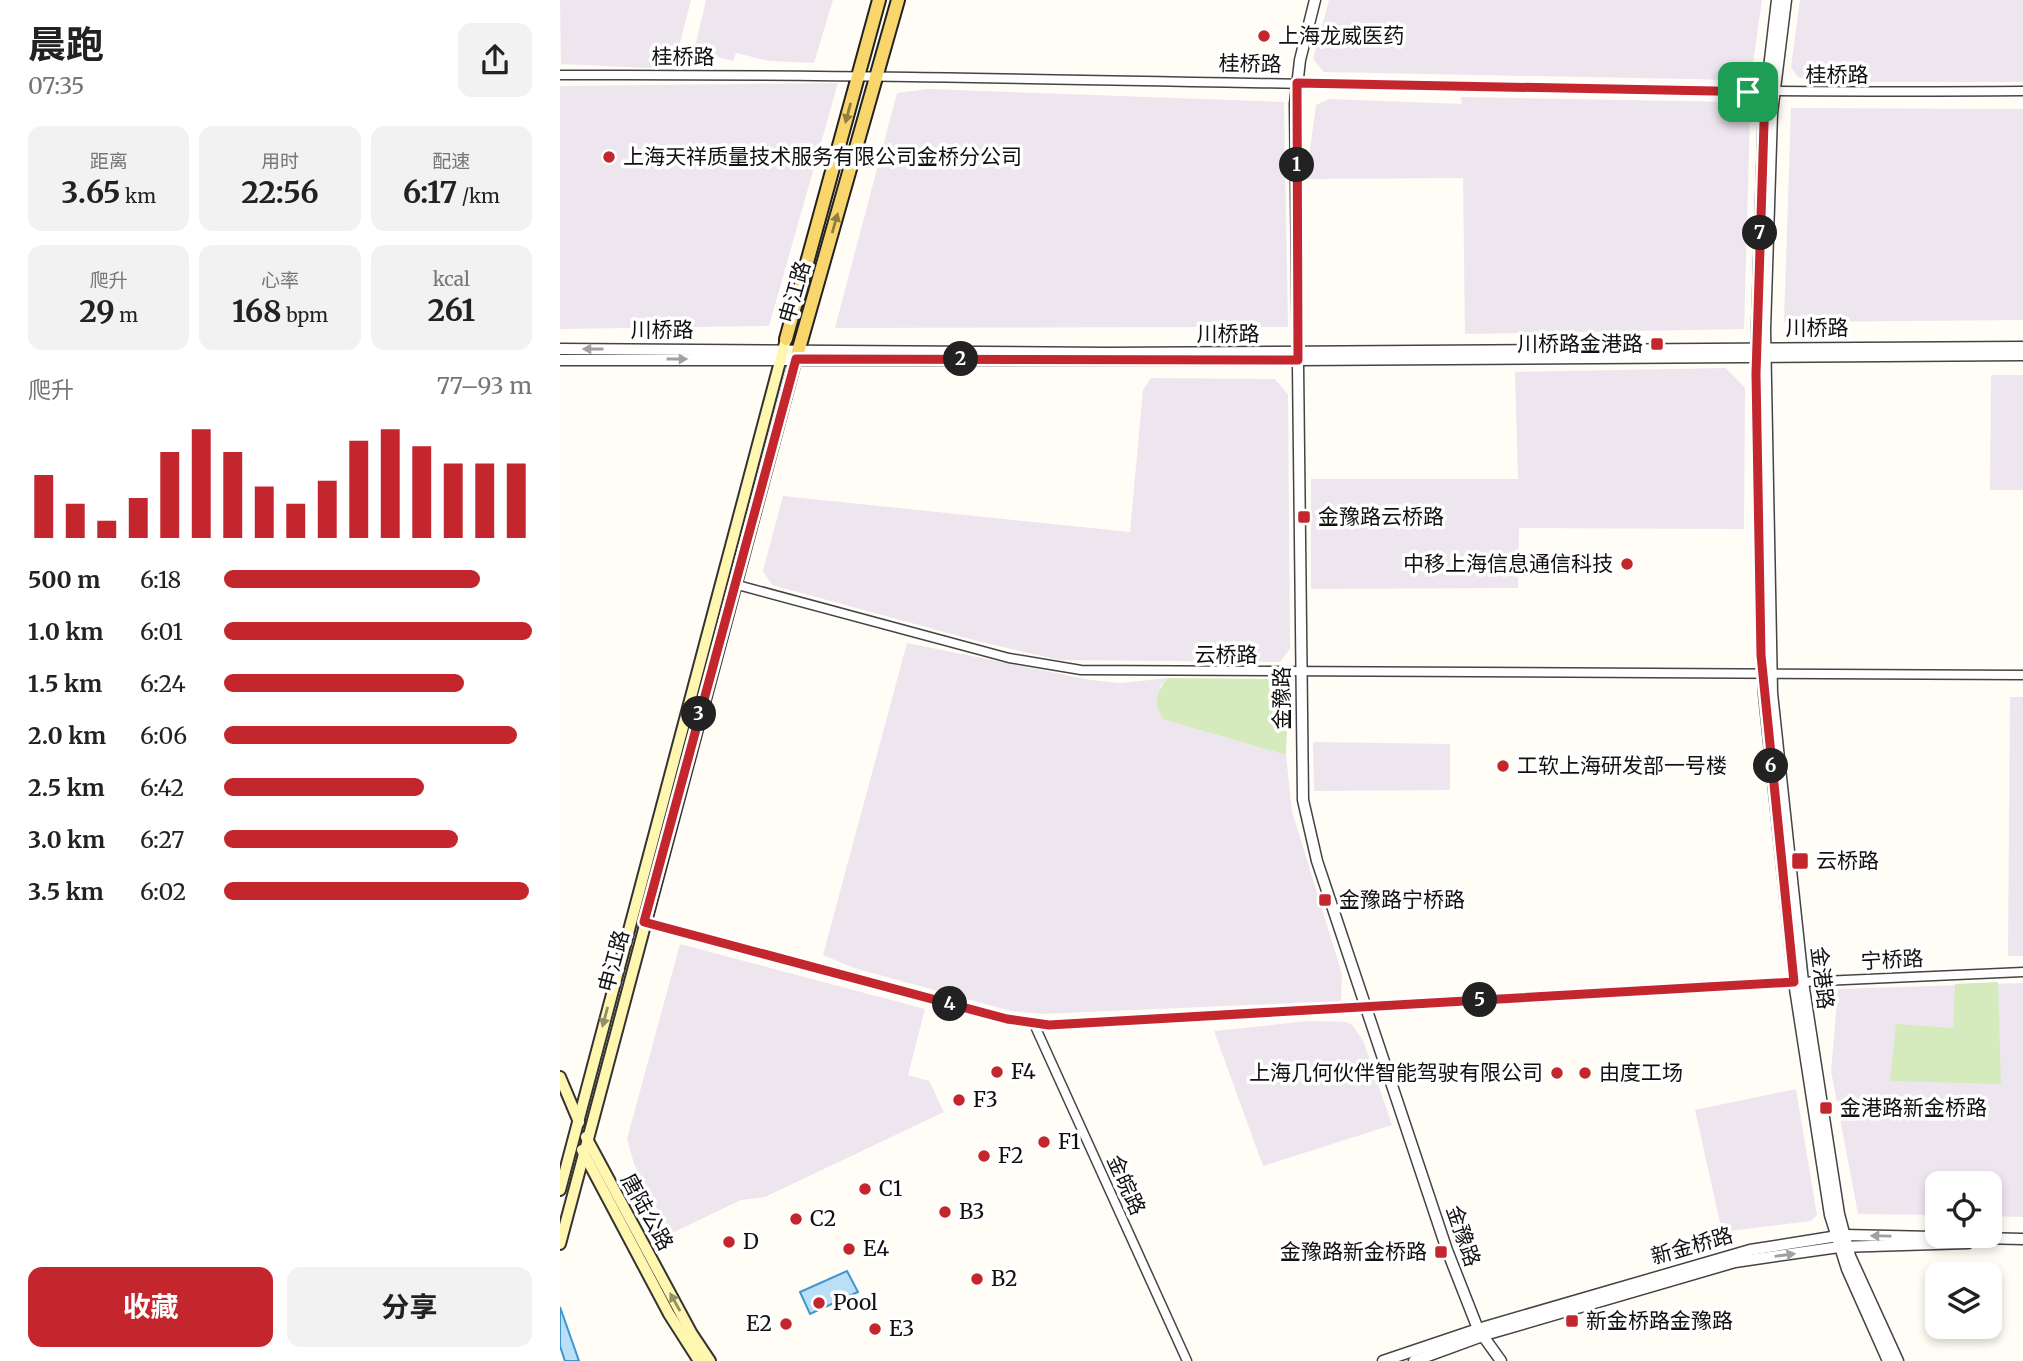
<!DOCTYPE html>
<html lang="zh">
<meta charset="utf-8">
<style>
body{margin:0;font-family:Merriweather,"Noto Sans SC",serif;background:#f2f2f2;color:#222;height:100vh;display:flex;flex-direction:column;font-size:26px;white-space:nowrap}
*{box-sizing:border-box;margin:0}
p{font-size:23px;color:#767676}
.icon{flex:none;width:38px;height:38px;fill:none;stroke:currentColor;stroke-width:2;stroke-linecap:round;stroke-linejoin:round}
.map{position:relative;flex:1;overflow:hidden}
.sheet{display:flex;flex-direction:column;background:#fff;width:560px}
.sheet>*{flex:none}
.fabs{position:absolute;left:1365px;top:1171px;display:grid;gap:14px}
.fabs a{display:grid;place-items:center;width:77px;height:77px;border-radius:14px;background:#fff;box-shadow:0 4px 10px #0003;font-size:35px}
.pin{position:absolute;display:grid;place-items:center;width:60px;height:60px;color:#fff;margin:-30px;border-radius:14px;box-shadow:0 4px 10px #0006}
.km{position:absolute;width:35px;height:35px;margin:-18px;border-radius:50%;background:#222;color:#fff;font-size:19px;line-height:35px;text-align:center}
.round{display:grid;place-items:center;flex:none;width:74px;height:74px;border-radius:14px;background:#f2f2f2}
.overview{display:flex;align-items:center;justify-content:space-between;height:119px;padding:0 28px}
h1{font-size:38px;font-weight:700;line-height:52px}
.stats{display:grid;grid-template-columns:repeat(3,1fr);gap:10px;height:119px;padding:7px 28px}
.stats div{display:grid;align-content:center;border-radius:14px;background:#f2f2f2;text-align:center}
.stats b{font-size:30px;font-weight:700}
.stats small{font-size:19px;font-weight:400}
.stats p{font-size:19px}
.chart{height:196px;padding:14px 28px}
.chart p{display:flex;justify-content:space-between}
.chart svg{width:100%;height:126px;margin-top:7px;stroke:#c4262e;stroke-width:6}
.button{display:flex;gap:14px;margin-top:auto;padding:14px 28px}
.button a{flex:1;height:80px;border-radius:14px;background:#c4262e;color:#fff;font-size:28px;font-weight:700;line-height:80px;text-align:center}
.button a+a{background:#f2f2f2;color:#222}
ul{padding:0 28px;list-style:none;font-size:23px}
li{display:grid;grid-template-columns:112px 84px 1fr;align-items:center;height:52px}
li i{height:18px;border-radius:9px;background:#c4262e}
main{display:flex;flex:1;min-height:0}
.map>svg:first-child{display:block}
</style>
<main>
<section class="sheet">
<div class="overview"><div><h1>晨跑</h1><p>07:35</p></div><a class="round"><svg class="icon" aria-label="share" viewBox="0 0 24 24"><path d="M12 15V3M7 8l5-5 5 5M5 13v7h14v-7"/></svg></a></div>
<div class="stats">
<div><p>距离</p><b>3.65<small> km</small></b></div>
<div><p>用时</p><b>22:56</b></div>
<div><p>配速</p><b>6:17<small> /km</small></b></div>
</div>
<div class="stats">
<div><p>爬升</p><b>29<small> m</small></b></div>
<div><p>心率</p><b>168<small> bpm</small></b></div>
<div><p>kcal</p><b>261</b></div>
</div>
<div class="chart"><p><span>爬升</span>77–93 m</p>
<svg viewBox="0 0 160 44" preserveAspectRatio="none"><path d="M5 44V22M15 44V32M25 44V38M35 44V30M45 44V14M55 44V6M65 44V14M75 44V26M85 44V32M95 44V24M105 44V10M115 44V6M125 44V12M135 44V18M145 44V18M155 44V18"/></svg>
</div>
<ul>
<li><b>500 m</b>6:18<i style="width:83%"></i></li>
<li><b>1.0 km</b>6:01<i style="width:100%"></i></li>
<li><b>1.5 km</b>6:24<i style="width:78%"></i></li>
<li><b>2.0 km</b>6:06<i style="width:95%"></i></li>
<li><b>2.5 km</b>6:42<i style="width:65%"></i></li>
<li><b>3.0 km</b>6:27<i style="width:76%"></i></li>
<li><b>3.5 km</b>6:02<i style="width:99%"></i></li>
</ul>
<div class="button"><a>收藏</a><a>分享</a></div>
</section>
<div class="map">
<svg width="1463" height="1361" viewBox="0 0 1463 1361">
<rect width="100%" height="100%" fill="#fffdf5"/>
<g fill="#eee6ef">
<path d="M0,0H131L114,66L89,68L1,64Z"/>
<path d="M146,0H273L254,63L209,61L176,53L173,61L134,51Z"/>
<path d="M769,0H1202L1193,63L1177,80L764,72L753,59Z"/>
<path d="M1240,0H1463V82H1248L1237,76L1231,67Z"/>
<path d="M278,83L209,326L0,329V86Z"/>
<path d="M368,89L724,102L728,327L275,328L337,93Z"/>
<path d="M901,97L1176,102L1190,116L1184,329L905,334L903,178L746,179L756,105L769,99L902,104Z"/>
<path d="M1231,108L1463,109V320L1224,322Z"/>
<path d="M1166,368L1185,388L1184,529L959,528L958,588L751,589V479H958L955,372Z"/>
<path d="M1431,375H1463V490H1430Z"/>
<path d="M591,378L715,379L728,395L730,649L720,662L500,660L421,642L212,585L203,571L223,496L570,532L583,390Z"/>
<path d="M347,643L531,680L560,683L609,678L600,686L604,719L726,755L732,811L782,974L781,1001L481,1014L451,1011L294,968L263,955Z"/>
<path d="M1450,697H1463V956H1448Z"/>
<path d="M753,742L890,744V790L754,791Z"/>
<path d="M120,944L365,1009L348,1075L369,1081L384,1112L205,1197L181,1200L110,1234L74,1164L67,1139Z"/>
<path d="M1463,983V1217L1430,1216V1183H1377V1215L1298,1214L1271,1071L1278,989Z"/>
<path d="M749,1021L786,1022L792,1025L803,1040L832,1125L703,1166L654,1031Z"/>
<path d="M1236,1089L1257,1215L1251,1221L1162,1232L1135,1110Z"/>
</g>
<g fill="#d5ebbd">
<path d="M609,678L707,679C735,692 726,728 726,755L603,719C593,705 596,689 609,678Z"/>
<path d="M1438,982L1441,1084L1330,1081L1336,1024L1393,1028L1395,984Z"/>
</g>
<g fill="#b9e0f7" stroke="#3f96cf" stroke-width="2">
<path d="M287,1271L298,1292L250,1314L240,1292Z"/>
<path d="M0,1307L19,1361H5L0,1346Z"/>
</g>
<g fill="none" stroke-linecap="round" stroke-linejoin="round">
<g stroke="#444" stroke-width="11">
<g id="minor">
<path d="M0,75C488,73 975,95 1463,91"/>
<path d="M174,584L449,658L521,670L1463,675"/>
<path d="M84,922L447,1019L489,1025L1149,986L1463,972"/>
<path d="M474,1024L627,1361"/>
</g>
</g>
<g stroke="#444" stroke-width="13">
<g id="tertiary">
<path d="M755,0L740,60L735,104L743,800L757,861L887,1250L918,1329L941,1361"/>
<path d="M1217,0L1204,111L1197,329L1204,694L1234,982L1270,1215L1287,1269L1328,1361"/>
<path d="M1226,0L1212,113L1205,330L1212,693L1243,982L1279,1214L1290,1256L1338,1361"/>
<path d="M0,349L547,353L1463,347"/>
<path d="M0,360H738L1463,355"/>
<path d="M823,1361L918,1329L1190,1250L1284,1235L1463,1239"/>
<path d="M854,1361L928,1334L1175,1262L1279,1247L1408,1243"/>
</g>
</g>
<g stroke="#333" stroke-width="14">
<g id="secondary">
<path d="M0,1077L19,1122"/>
<path d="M26,1137L132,1334L150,1361"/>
<path d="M22,1150L109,1314L139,1361"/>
<path d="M0,1190L226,339"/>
<path d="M0,1244L236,359"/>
</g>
</g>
<g stroke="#222" stroke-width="16">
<g id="primary">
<path d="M226,339L319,0"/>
<path d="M236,359L338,0"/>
</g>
</g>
<use href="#minor" stroke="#fff" stroke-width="8"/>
<use href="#tertiary" stroke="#fff" stroke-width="10"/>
<use href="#secondary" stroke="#fff6b0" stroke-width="10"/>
<use href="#primary" stroke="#f9d66b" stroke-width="12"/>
</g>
<defs><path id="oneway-solid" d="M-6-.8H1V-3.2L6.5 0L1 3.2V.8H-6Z" transform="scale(1.75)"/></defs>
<g fill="#917d42">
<use href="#oneway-solid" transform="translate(288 113) rotate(105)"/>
<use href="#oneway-solid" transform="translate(275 223) rotate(-74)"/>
</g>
<g fill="#a0a0a0">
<use href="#oneway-solid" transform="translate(33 349) rotate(180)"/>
<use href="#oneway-solid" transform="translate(117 359)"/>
<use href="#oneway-solid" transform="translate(1321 1236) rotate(-179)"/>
<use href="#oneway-solid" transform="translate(1225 1255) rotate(-8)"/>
</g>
<g fill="#948f68">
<use href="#oneway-solid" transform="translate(45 1017) rotate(105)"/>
<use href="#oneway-solid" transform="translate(115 1302) rotate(-119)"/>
</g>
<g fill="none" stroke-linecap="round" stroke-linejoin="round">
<g stroke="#fff" stroke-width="14">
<path id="route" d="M737,83L1205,92L1196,374L1201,655L1234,982L489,1025L447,1019L84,922L236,359L738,360Z"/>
</g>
<use href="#route" stroke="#c4262e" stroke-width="9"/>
</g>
<g fill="#c4262e" stroke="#fff" stroke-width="2.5">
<circle cx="704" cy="36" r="7"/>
<circle cx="49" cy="157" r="7"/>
<rect x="1090" y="337" width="14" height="14" rx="3.5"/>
<rect x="737" y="510" width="14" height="14" rx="3.5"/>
<circle cx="1067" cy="564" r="7"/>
<circle cx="943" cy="766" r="7"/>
<rect x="1231" y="852" width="18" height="18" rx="3.5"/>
<rect x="758" y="893" width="14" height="14" rx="3.5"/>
<circle cx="437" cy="1072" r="7"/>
<circle cx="997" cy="1073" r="7"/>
<circle cx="1025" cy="1073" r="7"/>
<circle cx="399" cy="1100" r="7"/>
<rect x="1259" y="1101" width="14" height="14" rx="3.5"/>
<circle cx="484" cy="1142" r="7"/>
<circle cx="424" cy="1156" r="7"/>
<circle cx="305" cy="1189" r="7"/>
<circle cx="385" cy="1212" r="7"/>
<circle cx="236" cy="1219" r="7"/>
<circle cx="169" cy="1242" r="7"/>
<circle cx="289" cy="1249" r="7"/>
<rect x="874" y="1245" width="14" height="14" rx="3.5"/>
<circle cx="417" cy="1279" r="7"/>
<circle cx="259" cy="1303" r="7"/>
<rect x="1005" y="1314" width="14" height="14" rx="3.5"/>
<circle cx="226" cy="1324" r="7"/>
<circle cx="315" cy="1329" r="7"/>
</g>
<g text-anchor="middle" stroke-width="7" stroke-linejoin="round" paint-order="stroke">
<g font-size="21" fill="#111" stroke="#fff" text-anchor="start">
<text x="718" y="43">上海龙威医药</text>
<text x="63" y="164">上海天祥质量技术服务有限公司金桥分公司</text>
<text x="1083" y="351" text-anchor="end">川桥路金港路</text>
<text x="758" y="524">金豫路云桥路</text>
<text x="1053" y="571" text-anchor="end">中移上海信息通信科技</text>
<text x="957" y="773">工软上海研发部一号楼</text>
<text x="1256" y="868">云桥路</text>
<text x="779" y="907">金豫路宁桥路</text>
<text x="451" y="1079">F4</text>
<text x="983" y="1080" text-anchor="end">上海几何伙伴智能驾驶有限公司</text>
<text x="1039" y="1080">由度工场</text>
<text x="413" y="1107">F3</text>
<text x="1280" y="1115">金港路新金桥路</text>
<text x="498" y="1149">F1</text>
<text x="438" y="1163">F2</text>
<text x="319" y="1196">C1</text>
<text x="399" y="1219">B3</text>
<text x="250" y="1226">C2</text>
<text x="183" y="1249">D</text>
<text x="303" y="1256">E4</text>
<text x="867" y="1259" text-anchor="end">金豫路新金桥路</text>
<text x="431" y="1286">B2</text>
<text x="273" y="1310">Pool</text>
<text x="1026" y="1328">新金桥路金豫路</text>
<text x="212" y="1331" text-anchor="end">E2</text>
<text x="329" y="1336">E3</text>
</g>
<g font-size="21" fill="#111" stroke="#fff">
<text x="123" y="64">桂桥路</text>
<text transform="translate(690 64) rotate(1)" y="7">桂桥路</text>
<text x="1277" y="82">桂桥路</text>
<text transform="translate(235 292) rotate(-74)" y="7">申江路</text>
<text x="1257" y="335">川桥路</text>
<text x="102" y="337">川桥路</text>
<text x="668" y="341">川桥路</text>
<text x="666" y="662">云桥路</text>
<text transform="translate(722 698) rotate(-90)" y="7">金豫路</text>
<text transform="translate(1332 960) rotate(-3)" y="7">宁桥路</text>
<text transform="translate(54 961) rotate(-75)" y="7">申江路</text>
<text transform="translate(1262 978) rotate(83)" y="7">金港路</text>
<text transform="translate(566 1185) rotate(66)" y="7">金皖路</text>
<text transform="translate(87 1212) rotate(61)" y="7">唐陆公路</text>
<text transform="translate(903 1236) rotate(71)" y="7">金豫路</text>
<text transform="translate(1132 1246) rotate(-16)" y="7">新金桥路</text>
</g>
</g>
</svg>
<div class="fabs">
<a><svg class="icon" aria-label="locate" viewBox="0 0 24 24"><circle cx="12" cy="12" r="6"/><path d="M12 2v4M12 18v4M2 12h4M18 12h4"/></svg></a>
<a><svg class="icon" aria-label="layers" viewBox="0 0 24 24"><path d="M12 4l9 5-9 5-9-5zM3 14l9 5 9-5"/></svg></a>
</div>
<div class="pin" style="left:1188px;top:92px;background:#1e9e55"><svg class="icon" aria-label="arrive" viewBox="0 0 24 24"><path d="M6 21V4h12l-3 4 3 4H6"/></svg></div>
<b class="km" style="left:737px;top:165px">1</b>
<b class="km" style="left:401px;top:359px">2</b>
<b class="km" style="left:139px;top:714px">3</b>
<b class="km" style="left:390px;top:1004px">4</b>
<b class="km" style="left:920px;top:1000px">5</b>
<b class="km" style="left:1211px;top:766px">6</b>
<b class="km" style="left:1200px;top:233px">7</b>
</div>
</main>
